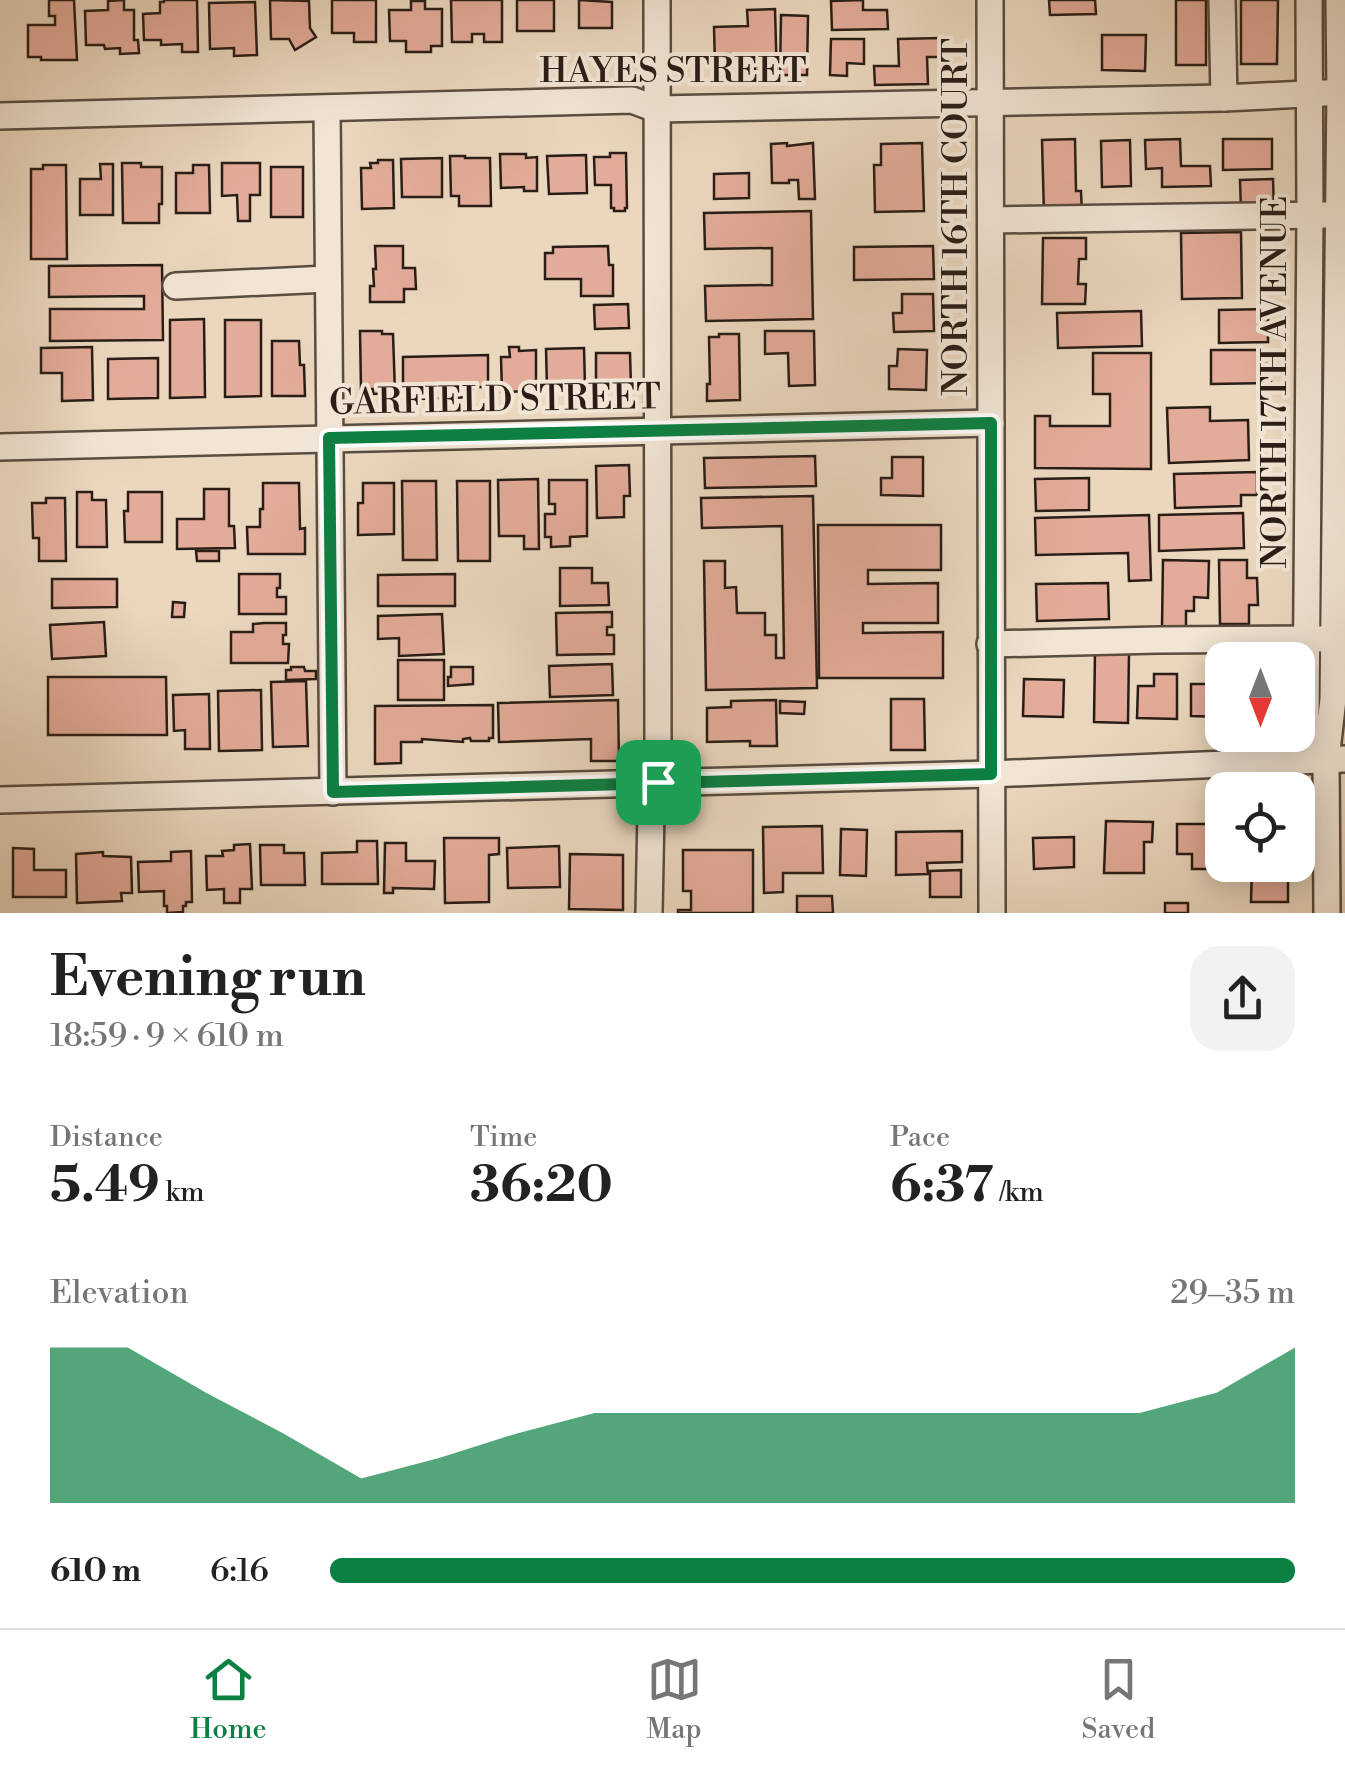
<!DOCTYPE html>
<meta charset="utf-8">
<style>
body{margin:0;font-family:"Libre Bodoni",serif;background:#f2f2f2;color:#222;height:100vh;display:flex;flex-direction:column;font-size:38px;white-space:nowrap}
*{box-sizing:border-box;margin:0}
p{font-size:32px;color:#767676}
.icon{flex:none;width:55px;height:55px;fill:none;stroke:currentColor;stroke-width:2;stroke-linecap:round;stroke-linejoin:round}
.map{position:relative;height:913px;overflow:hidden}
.panel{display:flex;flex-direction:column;background:#fff;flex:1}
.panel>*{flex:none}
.needle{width:65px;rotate:180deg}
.controls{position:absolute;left:1205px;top:642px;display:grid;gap:20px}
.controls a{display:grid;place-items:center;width:110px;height:110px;border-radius:20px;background:#fff;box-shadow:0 5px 25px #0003;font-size:50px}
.pin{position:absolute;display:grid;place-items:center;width:85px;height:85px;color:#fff;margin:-42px;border-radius:20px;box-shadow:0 5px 15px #0006}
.round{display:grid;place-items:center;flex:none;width:105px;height:105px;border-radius:30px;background:#f2f2f2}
.overview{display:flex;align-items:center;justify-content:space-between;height:170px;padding:0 50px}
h1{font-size:55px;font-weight:700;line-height:75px}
.figures{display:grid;grid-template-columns:repeat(3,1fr);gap:15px;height:170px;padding:10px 50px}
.figures div{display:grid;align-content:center}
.figures b{font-size:50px;font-weight:700}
.figures small{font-size:28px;font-weight:400}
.figures p{font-size:28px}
.chart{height:280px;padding:20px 50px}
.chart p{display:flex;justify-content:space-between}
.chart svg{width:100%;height:180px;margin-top:10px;fill:#0b8043;opacity:.7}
ul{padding:0 50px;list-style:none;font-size:32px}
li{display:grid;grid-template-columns:160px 120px 1fr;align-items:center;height:75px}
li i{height:25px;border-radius:12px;background:#0b8043}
.menu{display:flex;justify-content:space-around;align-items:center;height:140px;border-top:2px solid #e0e0e0;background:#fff;font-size:28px;color:#767676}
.menu a{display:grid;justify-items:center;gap:5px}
.menu .on{color:#0b8043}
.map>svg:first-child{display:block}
</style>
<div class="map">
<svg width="1345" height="913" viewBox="0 0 1345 913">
<rect width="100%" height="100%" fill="#ead7be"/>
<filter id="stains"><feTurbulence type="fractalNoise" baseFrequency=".002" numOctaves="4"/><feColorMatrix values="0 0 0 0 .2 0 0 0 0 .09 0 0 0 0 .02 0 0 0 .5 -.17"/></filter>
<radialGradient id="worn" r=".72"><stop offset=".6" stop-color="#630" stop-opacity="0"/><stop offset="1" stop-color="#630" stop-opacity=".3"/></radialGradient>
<g fill="#e3ab99" stroke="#291d16" stroke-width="2.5">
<path d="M49,0H74L77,60H41V57H28V25H55V16H49Z"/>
<path d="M124,0V10H134V40H138L139,53L120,54V48L105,49L104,45H86L85,11L108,10V1Z"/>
<path d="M164,0H197L198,52H182V44L161,45V40H144L143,14L160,13V2H164Z"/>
<path d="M270,0L309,1L310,28L316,37L295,50L289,39H271Z"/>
<path d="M332,0H376V42H354V33H332Z"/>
<path d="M451,0H502V42H484V34H472V42H452Z"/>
<rect x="517" y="0" width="37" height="31"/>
<path d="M579,0L612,2V28H579Z"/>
<path d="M863,0V10H887L888,29L832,30L831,1Z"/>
<path d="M1049,0H1095L1096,14L1050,15Z"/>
<rect x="1176" y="0" width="30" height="65"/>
<path d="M1241,0H1278L1277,64H1241Z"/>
<path d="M411,1H425V9H442V46H431V52H406V41H390L389,10H411Z"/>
<path d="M255,2L257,55L234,56V48L210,49L209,3Z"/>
<path d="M775,9L777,81H755V64L715,65L714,27L748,26L747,10Z"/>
<path d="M781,15L808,16L807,75H780Z"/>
<path d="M1102,35H1146L1145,71L1102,70Z"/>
<path d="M940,38L941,57H927L928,84L875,85L874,66H899L898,39Z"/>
<path d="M831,39H864V64L847,63V76L830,75Z"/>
<path d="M1075,139L1076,191H1081L1082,214L1044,215L1042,140Z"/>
<path d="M1180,139L1181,166H1210L1211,186L1162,187V168L1146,169L1145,140Z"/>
<path d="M1223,139H1272V169L1223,170Z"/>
<path d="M1130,140L1131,186L1102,187L1101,141Z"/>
<path d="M787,143V146L813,143L815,199H799L798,180H789V183H772L771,144Z"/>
<path d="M922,143L924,211L875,212L874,165H881V144Z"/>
<path d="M610,153H626L627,208H625V211H614V208H611V185H595L594,157H610Z"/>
<path d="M500,154H526V158L537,157V191H524V187L501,188Z"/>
<path d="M586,155L587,193L549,194L547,156Z"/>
<path d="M450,156H465V158H490L491,206H459V196H451Z"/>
<path d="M442,158V197H402L401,159Z"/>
<path d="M378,160H393L394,208L362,209L361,168H371L370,163H378Z"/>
<path d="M122,163H141V167H162V204H159V223H123Z"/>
<path d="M222,163H260V195H250V221H238L237,195L222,196Z"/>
<path d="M100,164H113V215H80V179H101Z"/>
<path d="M43,165H66L67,259H31V169H43Z"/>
<path d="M193,165H209L210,213H176V173H193Z"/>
<rect x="271" y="167" width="32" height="50"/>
<path d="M749,173V198L714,199V174Z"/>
<path d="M1273,179L1274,210L1241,211L1240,180Z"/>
<path d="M811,211L813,319L706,321L705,286L772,285V248L705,249L704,213Z"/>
<path d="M1241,232L1242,298L1182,299L1181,233Z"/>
<path d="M1043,238H1086V259H1079L1078,284H1086L1085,304H1042Z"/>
<path d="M375,246H403V268H415L416,289H404V302H370V286H374L373,269H376Z"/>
<path d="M608,246L609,265H613V296H581V279H545V253H553V247Z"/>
<path d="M933,246L934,279L854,280V247Z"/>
<path d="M162,265L163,340L50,341V309H144V296L49,297V266Z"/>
<path d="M902,294H933L934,331L894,332L893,313H902Z"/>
<path d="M628,304L629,328L595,329L594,305Z"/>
<path d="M1268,309V342L1219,343V310Z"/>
<path d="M1141,311L1142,346L1058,348L1057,313Z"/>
<path d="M204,319L205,397L170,398V320Z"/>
<path d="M225,320H261V396L225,397Z"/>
<path d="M360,331H382V334H393L395,393L373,394V389H361Z"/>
<path d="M765,331H814L815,385L789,386L788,353L765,354Z"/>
<path d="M719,334H739L740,400L707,401V384H710L709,337H719Z"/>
<path d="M272,341H299L300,365H304L305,396H272Z"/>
<path d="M92,347L93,400L62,401V373H41V348Z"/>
<path d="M509,347H519V351L536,350V391L502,392L501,357H510Z"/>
<path d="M584,348L585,386L547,389L546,349Z"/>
<path d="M898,349L927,350L926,390L889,389V366H897Z"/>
<path d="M1211,350H1261L1262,364H1270L1271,383L1211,384Z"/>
<path d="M596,353H630L631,387H612V383L596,384Z"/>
<path d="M1093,353H1151V469L1035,468V416H1050V426H1110V394H1093Z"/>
<path d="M488,355V387H473V397L419,399V388H403V357Z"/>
<path d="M158,358V398L108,399V359Z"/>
<path d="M1210,407V421L1248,420L1249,460L1169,463L1167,408Z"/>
<path d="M815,456L816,486L705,488L704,458Z"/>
<path d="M892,457H923V496L881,495V478H892Z"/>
<path d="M629,465L630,496H624V517L597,518L596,466Z"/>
<path d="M1257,472V495H1241V506L1175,508L1174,474Z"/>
<path d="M1089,478V510L1036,511L1035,479Z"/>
<path d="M538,479L539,549H524V536H499L498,480Z"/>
<path d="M549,480H587V536L570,537V546L551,547V537H545V514H555V504H549Z"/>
<path d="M402,481H436L437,560H403Z"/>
<path d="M457,481H490V561H458Z"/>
<path d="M263,483H299L300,529L305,528V554H248L247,527H260V509H263Z"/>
<path d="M363,483H394V534L358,535V503H363Z"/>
<path d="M204,489H229V526H234L235,548L177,549V519H204Z"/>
<path d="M77,492H92V500H106L107,547H77Z"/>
<path d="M128,492H162V542H125L124,511H128Z"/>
<path d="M813,496L817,688L706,690L704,561H725V588L736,587L737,613H765V635H776V658H784L782,526L702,528L701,498Z"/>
<path d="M46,498H65L66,561H39V538H33L32,503H46Z"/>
<path d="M1243,513L1244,548L1159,551V515Z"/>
<path d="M1149,515L1151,580L1129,581L1128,553L1036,555L1035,518Z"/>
<path d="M818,525H941V570H868V584L938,583V623H863V633L943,632V678H819Z"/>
<path d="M196,551H219V561H197Z"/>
<path d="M1163,560L1209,561L1208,598L1194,597V611H1186V627L1162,626Z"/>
<path d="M1219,560H1247V578H1257L1258,605H1249V624H1220Z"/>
<path d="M560,568H592V583H608L609,605L560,606Z"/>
<path d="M239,574H280V588H277V597H286V614H239Z"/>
<path d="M455,574V606H378V575Z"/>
<path d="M52,579H117V607L52,608Z"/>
<path d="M1108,583L1109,619L1037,621L1036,584Z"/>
<path d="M173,602L185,603L184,617H172Z"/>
<path d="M612,612V627H607V635H614V654L557,655L556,613Z"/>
<path d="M442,614L444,654L399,656V638L378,639V616Z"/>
<path d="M104,622L106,656L52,659L50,625Z"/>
<path d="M264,623H286V635H283V644H289L288,663H231V632H253V624Z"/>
<path d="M1095,652L1129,653L1128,723L1094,722Z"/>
<rect x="398" y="660" width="46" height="40"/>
<path d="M612,664L613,695L550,697L549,666Z"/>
<path d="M291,667H304L305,671H316V679L286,680V670H291Z"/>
<path d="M451,667H473V684L448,686V677H451Z"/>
<path d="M1154,674H1177V719L1137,718L1138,686H1154Z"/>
<path d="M48,677H166L167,735H48Z"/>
<path d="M1024,679L1064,680L1063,717L1023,716Z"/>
<path d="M306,681L308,746L273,747L271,682Z"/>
<path d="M1191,684H1222V717L1191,716Z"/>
<path d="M261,690L262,750L219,751L218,691Z"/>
<path d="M209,694L210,749H185V730L174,731L173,695Z"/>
<path d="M891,699H924L925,750H891Z"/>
<path d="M618,700L619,761H591V739L499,742L498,703Z"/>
<path d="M776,700L777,746H750V741L707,742V708L731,707V701Z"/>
<path d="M780,701L805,702L804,714L780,713Z"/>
<path d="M493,705V738H489V741H471L470,738L463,739V742L422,739V742H401V763L375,764V706Z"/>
<path d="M1106,821L1153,822L1152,842H1144V873H1104Z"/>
<path d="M1177,824H1215L1216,869H1192V854H1177Z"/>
<path d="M822,826L823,873H783V892L764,893L763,827Z"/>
<path d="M841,829L867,830L866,876L840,875Z"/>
<path d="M962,831V862L927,863L928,874L896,875V832Z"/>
<path d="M1074,837V867L1034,869L1033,838Z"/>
<path d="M444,838H499V854L489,855V902L445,903Z"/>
<path d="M357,841H377L378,884H322V853L357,852Z"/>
<path d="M385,843H406V861H435L434,889L393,888V893H384Z"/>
<path d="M250,844L252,889H240V903H224V889L207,890L206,856H223L222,851L234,850V845Z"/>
<path d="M260,845H284V853H304L305,885H261Z"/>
<path d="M559,846L560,887L508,888L507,848Z"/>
<path d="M13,848L34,849V870H66V897H13Z"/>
<path d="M683,850H753V913H678V910H691V891H683Z"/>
<path d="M191,851L192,902H186V906H183V912L167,913V906H164V891L139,892L138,862L171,861V852Z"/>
<path d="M103,852V856L131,857L132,893H121L122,901L77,903L76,854Z"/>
<path d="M570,854L623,855V910L569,909Z"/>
<path d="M1252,865H1288V902H1251Z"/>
<path d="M961,870V897H930V871Z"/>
<path d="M797,896H832L833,913H797Z"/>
<rect x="1165" y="903" width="23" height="10"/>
</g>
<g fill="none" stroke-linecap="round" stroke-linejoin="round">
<g stroke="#594c40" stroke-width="30">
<g id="minor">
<path d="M990,0L992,913"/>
<path d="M1222,0L1224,98"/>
<path d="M1309,0L1310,215L1306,718L1326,759"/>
<path d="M327,109L333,792"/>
<path d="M0,116L632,100L656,109L1224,98L1345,92"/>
<path d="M991,220L1325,215"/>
<path d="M176,286L328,279"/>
<path d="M0,447L991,423"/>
<path d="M990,644L1158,640L1324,639"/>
<path d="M0,800L991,774L1345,759"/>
<path d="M649,913L651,811L657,782L658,755L657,0"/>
<path d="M1327,913L1326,759L1333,699L1340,92L1339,0"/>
</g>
</g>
<use href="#minor" stroke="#f1e5d5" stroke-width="25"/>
</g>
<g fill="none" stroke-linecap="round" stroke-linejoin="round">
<g stroke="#fff" stroke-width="20">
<path id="route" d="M991,423V774L333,792L329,438Z"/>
</g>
<use href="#route" stroke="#0b8043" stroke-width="12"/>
</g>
<g text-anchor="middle" stroke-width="8" stroke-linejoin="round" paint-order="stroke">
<g font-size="35" fill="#291d16" stroke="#f1e5d5">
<text x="673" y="82">HAYES STREET</text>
<text transform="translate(955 217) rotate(-90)" y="12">NORTH 16TH COURT</text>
<text transform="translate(1274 382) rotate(-90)" y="12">NORTH 17TH AVENUE</text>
<text transform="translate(495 399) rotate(-1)" y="12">GARFIELD STREET</text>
</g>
</g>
<rect width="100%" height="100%" filter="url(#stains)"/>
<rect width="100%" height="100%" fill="url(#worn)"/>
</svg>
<div class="controls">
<a><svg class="needle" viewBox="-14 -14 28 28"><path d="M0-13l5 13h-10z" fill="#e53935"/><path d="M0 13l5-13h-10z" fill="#767676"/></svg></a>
<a><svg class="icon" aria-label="locate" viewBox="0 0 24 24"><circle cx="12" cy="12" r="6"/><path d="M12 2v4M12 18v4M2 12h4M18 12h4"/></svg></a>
</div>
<div class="pin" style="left:658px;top:782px;background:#1e9e55"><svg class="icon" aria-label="arrive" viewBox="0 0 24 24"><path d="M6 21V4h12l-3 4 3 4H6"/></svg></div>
</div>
<section class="panel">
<div class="overview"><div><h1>Evening run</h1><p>18:59 · 9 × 610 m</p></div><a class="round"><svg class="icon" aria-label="share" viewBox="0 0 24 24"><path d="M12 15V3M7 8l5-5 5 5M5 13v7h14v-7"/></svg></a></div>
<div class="figures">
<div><p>Distance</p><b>5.49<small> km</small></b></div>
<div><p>Time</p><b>36:20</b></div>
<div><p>Pace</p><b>6:37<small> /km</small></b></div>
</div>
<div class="chart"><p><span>Elevation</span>29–35 m</p>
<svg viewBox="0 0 160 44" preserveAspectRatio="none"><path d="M0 44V6L10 6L20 17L30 27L40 38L50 33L60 27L70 22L80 22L90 22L100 22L110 22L120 22L130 22L140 22L150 17L160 6V44z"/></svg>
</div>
<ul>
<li><b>610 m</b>6:16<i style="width:100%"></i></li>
</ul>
</section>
<nav class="menu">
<a class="on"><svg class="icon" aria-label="home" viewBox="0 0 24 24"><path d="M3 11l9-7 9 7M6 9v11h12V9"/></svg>Home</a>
<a><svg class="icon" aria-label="map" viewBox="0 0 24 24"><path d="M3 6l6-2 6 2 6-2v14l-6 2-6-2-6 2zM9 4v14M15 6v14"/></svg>Map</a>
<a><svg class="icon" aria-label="saved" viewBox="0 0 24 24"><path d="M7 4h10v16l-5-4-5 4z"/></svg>Saved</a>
</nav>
